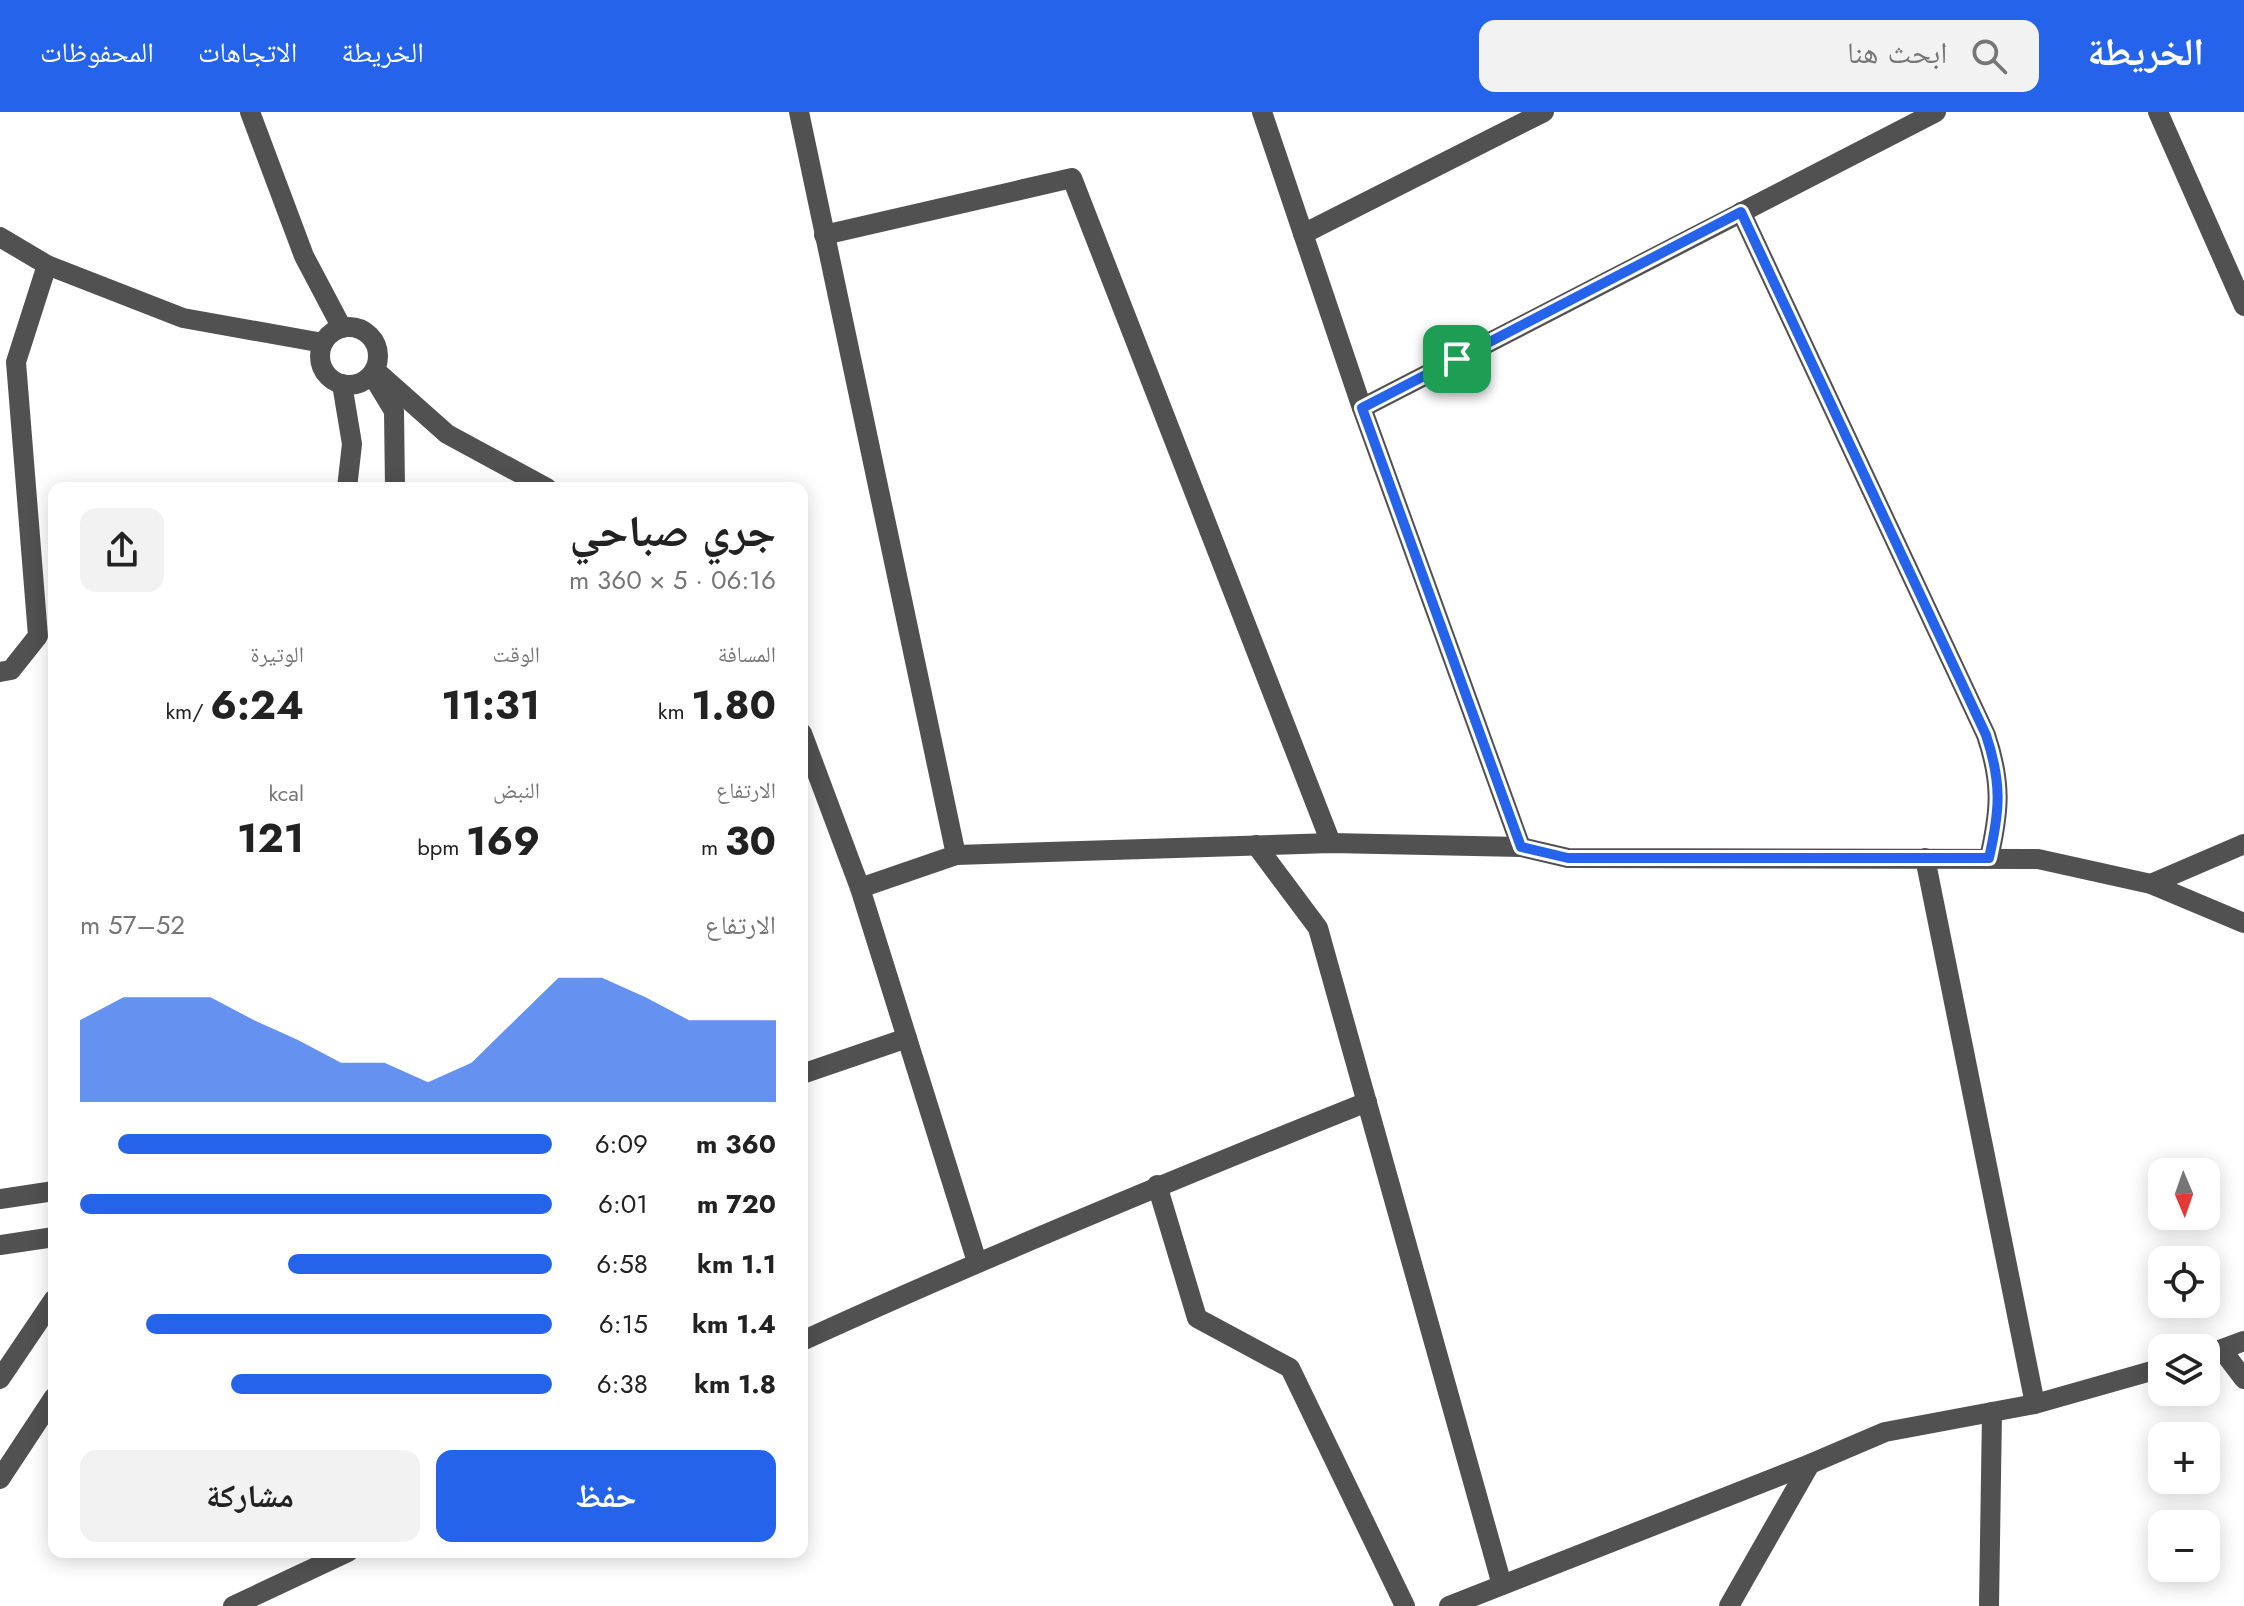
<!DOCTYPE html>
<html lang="ar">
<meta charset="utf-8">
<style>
body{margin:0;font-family:Jost,"Noto Naskh Arabic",sans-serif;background:#f2f2f2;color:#222;direction:rtl;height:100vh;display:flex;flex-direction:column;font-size:30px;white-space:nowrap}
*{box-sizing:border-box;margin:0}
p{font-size:26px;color:#767676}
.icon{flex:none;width:44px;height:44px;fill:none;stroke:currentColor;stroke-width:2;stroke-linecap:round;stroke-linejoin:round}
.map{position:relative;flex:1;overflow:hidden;direction:ltr}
.panel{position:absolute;left:48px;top:370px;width:760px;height:1076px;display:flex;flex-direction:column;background:#fff;border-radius:16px;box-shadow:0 4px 20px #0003;direction:rtl}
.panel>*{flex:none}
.needle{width:52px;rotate:178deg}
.fabs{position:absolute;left:2148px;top:1046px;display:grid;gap:16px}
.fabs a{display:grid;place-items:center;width:72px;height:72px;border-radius:16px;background:#fff;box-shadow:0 4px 20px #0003;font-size:40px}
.pin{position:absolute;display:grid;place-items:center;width:68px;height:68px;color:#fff;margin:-34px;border-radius:16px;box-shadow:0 4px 12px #0006}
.round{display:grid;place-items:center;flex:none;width:84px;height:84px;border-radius:16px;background:#f2f2f2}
.summary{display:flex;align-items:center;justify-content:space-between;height:136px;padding:0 32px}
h1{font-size:44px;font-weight:700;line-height:60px}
.stats{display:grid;grid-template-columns:repeat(3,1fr);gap:12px;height:136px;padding:8px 32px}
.stats div{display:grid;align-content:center}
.stats b{font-size:40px;font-weight:700}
.stats small{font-size:22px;font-weight:400}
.stats p{font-size:22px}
.chart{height:224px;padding:16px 32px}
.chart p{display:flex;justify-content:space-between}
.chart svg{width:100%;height:144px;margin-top:8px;fill:#2563eb;opacity:.7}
.action{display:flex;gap:16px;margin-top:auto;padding:16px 32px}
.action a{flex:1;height:92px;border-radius:16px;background:#2563eb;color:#fff;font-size:32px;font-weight:700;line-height:92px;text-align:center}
.action a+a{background:#f2f2f2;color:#222}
ul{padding:0 32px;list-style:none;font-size:26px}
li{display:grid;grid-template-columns:128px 96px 1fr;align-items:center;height:60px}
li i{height:20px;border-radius:10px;background:#2563eb}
header{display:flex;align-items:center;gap:48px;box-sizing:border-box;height:112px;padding:0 40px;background:#2563eb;color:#fff}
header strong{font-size:38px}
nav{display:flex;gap:44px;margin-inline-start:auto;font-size:28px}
.search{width:560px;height:72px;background:#f2f2f2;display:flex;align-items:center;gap:20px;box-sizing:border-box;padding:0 28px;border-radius:16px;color:#767676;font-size:30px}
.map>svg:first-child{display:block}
</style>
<header>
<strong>الخريطة</strong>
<div class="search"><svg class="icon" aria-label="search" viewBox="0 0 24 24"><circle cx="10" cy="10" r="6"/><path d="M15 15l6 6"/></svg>ابحث هنا</div>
<nav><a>الخريطة</a><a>الاتجاهات</a><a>المحفوظات</a></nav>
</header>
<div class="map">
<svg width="2244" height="1494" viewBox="0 0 2244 1494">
<rect width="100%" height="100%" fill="#fff"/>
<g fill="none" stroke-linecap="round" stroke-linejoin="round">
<g stroke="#515151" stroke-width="20">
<path d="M250,0L304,144L342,216"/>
<path d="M799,0L956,743"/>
<path d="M1262,0L1362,296L1521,735"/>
<path d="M2158,0L2244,194"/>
<path d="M1741,100L1986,623C2002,671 2000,698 1989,746"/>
<path d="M1303,122L1544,0"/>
<path d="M824,123L1072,66L1331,731"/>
<path d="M0,125L47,153L183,206L323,231"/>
<circle cx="349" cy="244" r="29"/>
<path d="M375,258L447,322L547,376"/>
<path d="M374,266L394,299L395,376"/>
<path d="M342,272L352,332L347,376"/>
<path d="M1362,296L1936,0"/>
<path d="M0,560L11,558L38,524L16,250L47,153"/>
<path d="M802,621L860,776L977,1150"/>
<path d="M1256,733L1318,816L1502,1473"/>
<path d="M1925,746L2035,1292"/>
<path d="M2151,772L2244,732"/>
<path d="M860,776L956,743L1331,731L1521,735L1568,746L2038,747L2151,772L2244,811"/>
<path d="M802,962L907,926"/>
<path d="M1157,1073L1197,1206L1290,1256L1405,1494"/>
<path d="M0,1087L54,1079"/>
<path d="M0,1133L54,1125"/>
<path d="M802,1229C988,1144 1177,1066 1367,990"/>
<path d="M2222,1238L2244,1267"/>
<path d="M2206,1243L2244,1229"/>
<path d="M0,1267L54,1187"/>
<path d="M0,1367L54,1285"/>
<path d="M233,1494L348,1440"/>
<path d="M1449,1494L1810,1352L1885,1320L2035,1292L2162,1256"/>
<path d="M1729,1494L1810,1352"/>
<path d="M1989,1494L1992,1300"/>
</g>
</g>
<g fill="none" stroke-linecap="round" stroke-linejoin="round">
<g stroke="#fff" stroke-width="16">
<path id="route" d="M1741,100L1986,623C2002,671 2000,698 1989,746H1568L1521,735L1362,296Z"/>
</g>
<use href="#route" stroke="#2563eb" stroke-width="10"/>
</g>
</svg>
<div class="fabs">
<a><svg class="needle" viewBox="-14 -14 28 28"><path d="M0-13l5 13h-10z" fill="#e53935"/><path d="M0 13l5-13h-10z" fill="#767676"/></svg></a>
<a><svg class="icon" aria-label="locate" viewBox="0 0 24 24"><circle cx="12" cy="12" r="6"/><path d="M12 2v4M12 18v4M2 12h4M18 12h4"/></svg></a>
<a><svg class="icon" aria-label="layers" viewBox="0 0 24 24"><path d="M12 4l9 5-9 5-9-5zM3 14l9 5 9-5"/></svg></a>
<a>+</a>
<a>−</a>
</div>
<div class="pin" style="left:1457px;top:247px;background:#1e9e55"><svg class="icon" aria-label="arrive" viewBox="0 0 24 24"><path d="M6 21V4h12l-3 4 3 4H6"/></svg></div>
<section class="panel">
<div class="summary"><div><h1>جري صباحي</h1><p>06:16 · 5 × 360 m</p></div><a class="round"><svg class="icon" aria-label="share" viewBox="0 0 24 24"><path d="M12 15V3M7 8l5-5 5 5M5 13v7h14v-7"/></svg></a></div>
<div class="stats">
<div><p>المسافة</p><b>1.80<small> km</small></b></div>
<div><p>الوقت</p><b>11:31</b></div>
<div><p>الوتيرة</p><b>6:24<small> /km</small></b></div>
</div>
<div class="stats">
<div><p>الارتفاع</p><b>30<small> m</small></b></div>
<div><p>النبض</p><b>169<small> bpm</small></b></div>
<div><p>kcal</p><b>121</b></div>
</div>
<div class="chart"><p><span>الارتفاع</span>52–57 m</p>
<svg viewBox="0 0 160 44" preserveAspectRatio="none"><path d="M0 44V19L10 12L20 12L30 12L40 19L50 25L60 32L70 32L80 38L90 32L100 19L110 6L120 6L130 12L140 19L150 19L160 19V44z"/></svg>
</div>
<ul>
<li><b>360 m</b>6:09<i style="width:92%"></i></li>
<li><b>720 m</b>6:01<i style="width:100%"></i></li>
<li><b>1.1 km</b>6:58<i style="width:56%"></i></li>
<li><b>1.4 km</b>6:15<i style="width:86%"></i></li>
<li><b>1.8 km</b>6:38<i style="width:68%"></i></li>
</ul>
<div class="action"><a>حفظ</a><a>مشاركة</a></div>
</section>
</div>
